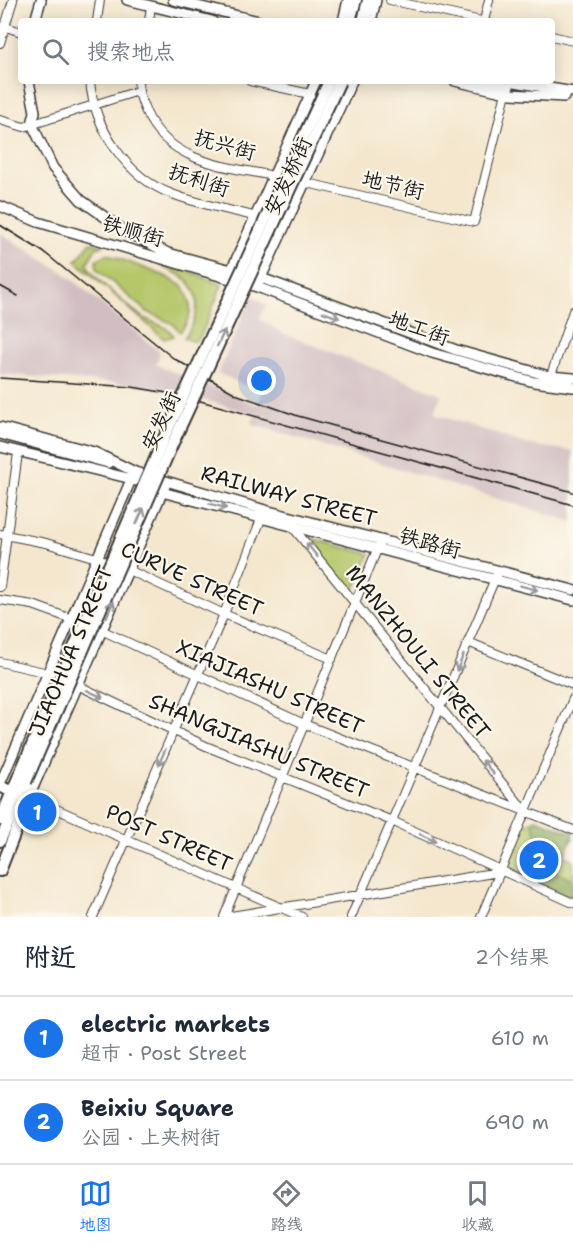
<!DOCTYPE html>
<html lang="zh">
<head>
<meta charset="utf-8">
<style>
	:root { --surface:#fff; --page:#f2f2f3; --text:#1f2937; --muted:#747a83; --line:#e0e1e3; --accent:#1a73e8 }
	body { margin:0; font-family:"Shantell Sans","LXGW WenKai TC",sans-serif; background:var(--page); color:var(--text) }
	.you { position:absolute; left:262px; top:381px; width:21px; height:21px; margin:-15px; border:4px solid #fff; border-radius:50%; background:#1a73e8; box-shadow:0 0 0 9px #1a73e833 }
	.badge { display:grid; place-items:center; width:39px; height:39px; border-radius:50%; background:var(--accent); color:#fff; font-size:20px; font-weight:700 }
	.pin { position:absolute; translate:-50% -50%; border:3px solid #fff; box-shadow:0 2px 6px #0006 }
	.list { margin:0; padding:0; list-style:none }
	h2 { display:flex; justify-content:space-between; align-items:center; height:78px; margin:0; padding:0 24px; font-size:26px }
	h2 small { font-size:20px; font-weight:400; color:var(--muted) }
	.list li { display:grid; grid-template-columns:39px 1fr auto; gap:18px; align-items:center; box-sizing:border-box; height:84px; padding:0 24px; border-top:2px solid var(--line) }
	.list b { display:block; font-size:22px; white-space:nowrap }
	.list p { margin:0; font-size:20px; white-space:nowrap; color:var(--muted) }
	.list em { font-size:20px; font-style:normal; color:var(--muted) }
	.icon { flex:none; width:33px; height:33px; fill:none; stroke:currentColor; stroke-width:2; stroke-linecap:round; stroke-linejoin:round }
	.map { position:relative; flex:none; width:573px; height:917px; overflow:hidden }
	.search { position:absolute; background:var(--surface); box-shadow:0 3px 15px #0003; left:18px; right:18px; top:18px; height:66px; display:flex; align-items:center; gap:15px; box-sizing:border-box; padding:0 21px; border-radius:6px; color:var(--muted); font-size:22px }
	.sheet { height:246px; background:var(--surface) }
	nav { display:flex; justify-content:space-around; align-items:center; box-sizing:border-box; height:84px; border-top:2px solid var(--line); background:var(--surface); font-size:16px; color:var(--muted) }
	nav a { display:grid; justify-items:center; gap:3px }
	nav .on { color:var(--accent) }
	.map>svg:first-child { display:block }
	.industrial { fill:#d2bec2 }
	.green { fill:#b6c76a; stroke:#697243; stroke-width:1.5 }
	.forest { fill:#90ac5e; stroke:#56643d; stroke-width:1.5 }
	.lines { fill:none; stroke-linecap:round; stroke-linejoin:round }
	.major-tunnel { stroke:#c9beaa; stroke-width:9; stroke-dasharray:9 4.5; stroke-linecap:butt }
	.minor-casing { stroke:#3c3a37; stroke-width:10 }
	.major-casing { stroke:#3c3a37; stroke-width:12 }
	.highway-casing { stroke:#3c3a37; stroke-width:14 }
	.minor { stroke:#fff; stroke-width:8 }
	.major { stroke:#fff; stroke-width:9 }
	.highway { stroke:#fff; stroke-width:10 }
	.rail { stroke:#1c1c1c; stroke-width:1.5 }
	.highway-bridge-casing { stroke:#3c3a37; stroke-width:14; stroke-linecap:butt }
	.highway-bridge { stroke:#fff; stroke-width:10 }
	.oneway { stroke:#999 }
	.labels { text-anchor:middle; stroke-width:4.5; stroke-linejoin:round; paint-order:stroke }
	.street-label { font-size:21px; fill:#1c1c1c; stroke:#fbf7ec }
</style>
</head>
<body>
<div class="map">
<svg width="573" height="917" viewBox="0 0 573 917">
	<rect width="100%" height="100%" fill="#fbf7ec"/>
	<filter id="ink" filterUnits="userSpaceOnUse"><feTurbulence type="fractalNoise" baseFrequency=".0167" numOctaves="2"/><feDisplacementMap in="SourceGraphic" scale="12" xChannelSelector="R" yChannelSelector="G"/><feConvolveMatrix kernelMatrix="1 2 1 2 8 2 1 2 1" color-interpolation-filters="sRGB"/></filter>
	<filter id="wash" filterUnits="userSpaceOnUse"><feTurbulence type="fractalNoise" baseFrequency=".008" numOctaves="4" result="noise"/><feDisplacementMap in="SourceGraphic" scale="24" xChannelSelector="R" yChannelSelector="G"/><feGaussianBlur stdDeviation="1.35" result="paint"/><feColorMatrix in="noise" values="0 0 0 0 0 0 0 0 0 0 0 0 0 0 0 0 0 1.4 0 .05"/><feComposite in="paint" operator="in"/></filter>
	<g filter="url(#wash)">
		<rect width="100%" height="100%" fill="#f4e7ce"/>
		<path class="industrial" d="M0,233L63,272L160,352L156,365L257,405L262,393L218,373L252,296L267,305L259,319L284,334L441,394L435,414L529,445L573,451V522L252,424L255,414L175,392L130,384L0,374Z"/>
		<path class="green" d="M91,242L103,246L96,248L87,263C88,274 134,312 146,319C157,325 167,325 174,336L164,339L76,261Z
			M107,254L165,276L184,287C193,304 193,318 180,332L173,324L146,311L97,269L96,260Z
			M160,264L194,273L222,285L201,336L194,342L184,338C199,318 205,291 180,275C173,271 164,269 160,264Z
			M305,537L370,554L356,587L346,590Z
			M536,819L573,837L564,856L573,860V901L507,872L504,866L524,825Z"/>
		<path class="forest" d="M536,819L573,833L564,857L543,853L532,821Z
			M538,864L573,880V898L515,873Z"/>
	</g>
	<g filter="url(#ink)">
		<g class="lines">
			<path class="major-tunnel" d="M204,13L236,21"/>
			<defs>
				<path id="minor" d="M390,0L481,21
					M97,21L100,0
					M149,21L151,6
					M484,21L489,0
					M3,26L21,32
					M552,36L573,41
					M0,43L13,0
					M90,81C94,128 127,178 172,194C201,205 232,210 261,218
					M138,81C138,93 142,102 146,112C170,165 229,166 278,177
					M250,81L310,94
					M0,120L24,127L138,91
					M290,179L474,222L506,93
					M549,381L573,311
					M291,525L525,811
					M0,534L46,543L113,563
					M124,568L224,614L332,659
					M0,587L18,453
					M0,600L33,605L88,625
					M99,629L304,724L573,830
					M468,642L573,685
					M0,662L48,673L64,680
					M75,684L208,747L392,821L573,903
					M29,797L302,917
					M93,917L224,614L263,514
					M224,917L379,545
					M225,917L499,872
					M351,917L497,574
					M481,917L573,699"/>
				<path id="major" d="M127,0L212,21
					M173,0L259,21
					M35,21L41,0
					M343,21L348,0
					M371,21L376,0
					M29,81L35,112L32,124L53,168L81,200L126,232L168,253L261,278L456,350L549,376L573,378
					M455,81L511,94L564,97
					M485,81L509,87
					M509,81L573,92
					M0,206L38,222L257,287L432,353L534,382L573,387
					M230,273L316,81
					M259,282L352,81
					M0,427L94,452L135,472L265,510L573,590
					M0,434L108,463
					M0,447L132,479L162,492L573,600
					M0,784L133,475
					M29,797L165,486"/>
				<path id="highway" d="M350,21L356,0
					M363,21L368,0
					M0,786L12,792
					M0,820L17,780
					M0,841L26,782
					M0,871L29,797"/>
			</defs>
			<use href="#minor" class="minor-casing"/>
			<use href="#major" class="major-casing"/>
			<use href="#highway" class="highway-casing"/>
			<use href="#minor" class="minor"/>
			<use href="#major" class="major"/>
			<use href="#highway" class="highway"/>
			<path class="rail" d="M0,225L45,253L173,358L238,395L298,416L573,492
				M0,286L18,296
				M0,378L132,387L179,395L573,505"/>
			<defs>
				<path id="highway-bridge" d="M17,780L164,438L329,81
					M26,782L172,445L340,81"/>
			</defs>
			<use href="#highway-bridge" class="highway-bridge-casing"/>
			<use href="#highway-bridge" class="highway-bridge"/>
		</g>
		<defs><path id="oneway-shaft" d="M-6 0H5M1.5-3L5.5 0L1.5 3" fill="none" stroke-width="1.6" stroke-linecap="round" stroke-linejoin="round" transform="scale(1.5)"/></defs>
		<g class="oneway">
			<use href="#oneway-shaft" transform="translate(331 315) rotate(21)"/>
			<use href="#oneway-shaft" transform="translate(221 338) rotate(-65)"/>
			<use href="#oneway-shaft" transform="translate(218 506) rotate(15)"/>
			<use href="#oneway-shaft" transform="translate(140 516) rotate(-66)"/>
			<use href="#oneway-shaft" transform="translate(312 550) rotate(-129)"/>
			<use href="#oneway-shaft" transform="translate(529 588) rotate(15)"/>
			<use href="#oneway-shaft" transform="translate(110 609) rotate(-67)"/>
			<use href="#oneway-shaft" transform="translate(460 663) rotate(113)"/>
			<use href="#oneway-shaft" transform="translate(95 694) rotate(25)"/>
			<use href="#oneway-shaft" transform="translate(162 757) rotate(114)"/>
			<use href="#oneway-shaft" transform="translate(488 767) rotate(-129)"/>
			<use href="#oneway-shaft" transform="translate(428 838) rotate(25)"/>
		</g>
	</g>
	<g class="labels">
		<g class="street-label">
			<text transform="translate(225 145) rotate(15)" y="7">抚兴街</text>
			<text transform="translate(288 176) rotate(-65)" y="7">安发桥街</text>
			<text transform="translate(199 180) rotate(18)" y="7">抚利街</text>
			<text transform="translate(393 185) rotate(13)" y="7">地节街</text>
			<text transform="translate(133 231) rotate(16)" y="7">铁顺街</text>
			<text transform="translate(419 328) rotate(20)" y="7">地工街</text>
			<text transform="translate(161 421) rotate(-65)" y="7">安发街</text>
			<text transform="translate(289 496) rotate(15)" y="7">RAILWAY STREET</text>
			<text transform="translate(430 543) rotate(15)" y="7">铁路街</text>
			<text transform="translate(192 579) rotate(24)" y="7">CURVE STREET</text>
			<text transform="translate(71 651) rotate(-67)" y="7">JIAOHUA STREET</text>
			<text transform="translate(418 652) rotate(51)" y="7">MANZHOULI STREET</text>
			<text transform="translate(270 687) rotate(24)" y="7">XIAJIASHU STREET</text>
			<text transform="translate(259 746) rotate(23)" y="7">SHANGJIASHU STREET</text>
			<text transform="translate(169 838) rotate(24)" y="7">POST STREET</text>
		</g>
	</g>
</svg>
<div class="you"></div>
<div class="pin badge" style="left:37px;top:812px">1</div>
<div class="pin badge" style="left:539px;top:860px">2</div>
<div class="search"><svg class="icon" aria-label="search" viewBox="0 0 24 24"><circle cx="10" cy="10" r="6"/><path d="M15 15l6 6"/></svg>搜索地点</div>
</div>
<section class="sheet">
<h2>附近<small>2个结果</small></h2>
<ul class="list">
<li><span class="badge">1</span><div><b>electric markets</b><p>超市 · Post Street</p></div><em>610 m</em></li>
<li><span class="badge">2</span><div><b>Beixiu Square</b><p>公园 · 上夹树街</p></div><em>690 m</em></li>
</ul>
</section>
<nav>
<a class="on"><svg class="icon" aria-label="map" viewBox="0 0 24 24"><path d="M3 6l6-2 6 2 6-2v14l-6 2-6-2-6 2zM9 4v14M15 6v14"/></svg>地图</a>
<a><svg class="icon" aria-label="directions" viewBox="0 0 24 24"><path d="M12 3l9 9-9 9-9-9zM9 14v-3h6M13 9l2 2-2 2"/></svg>路线</a>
<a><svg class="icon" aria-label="saved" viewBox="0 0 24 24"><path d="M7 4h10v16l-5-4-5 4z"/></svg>收藏</a>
</nav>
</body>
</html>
